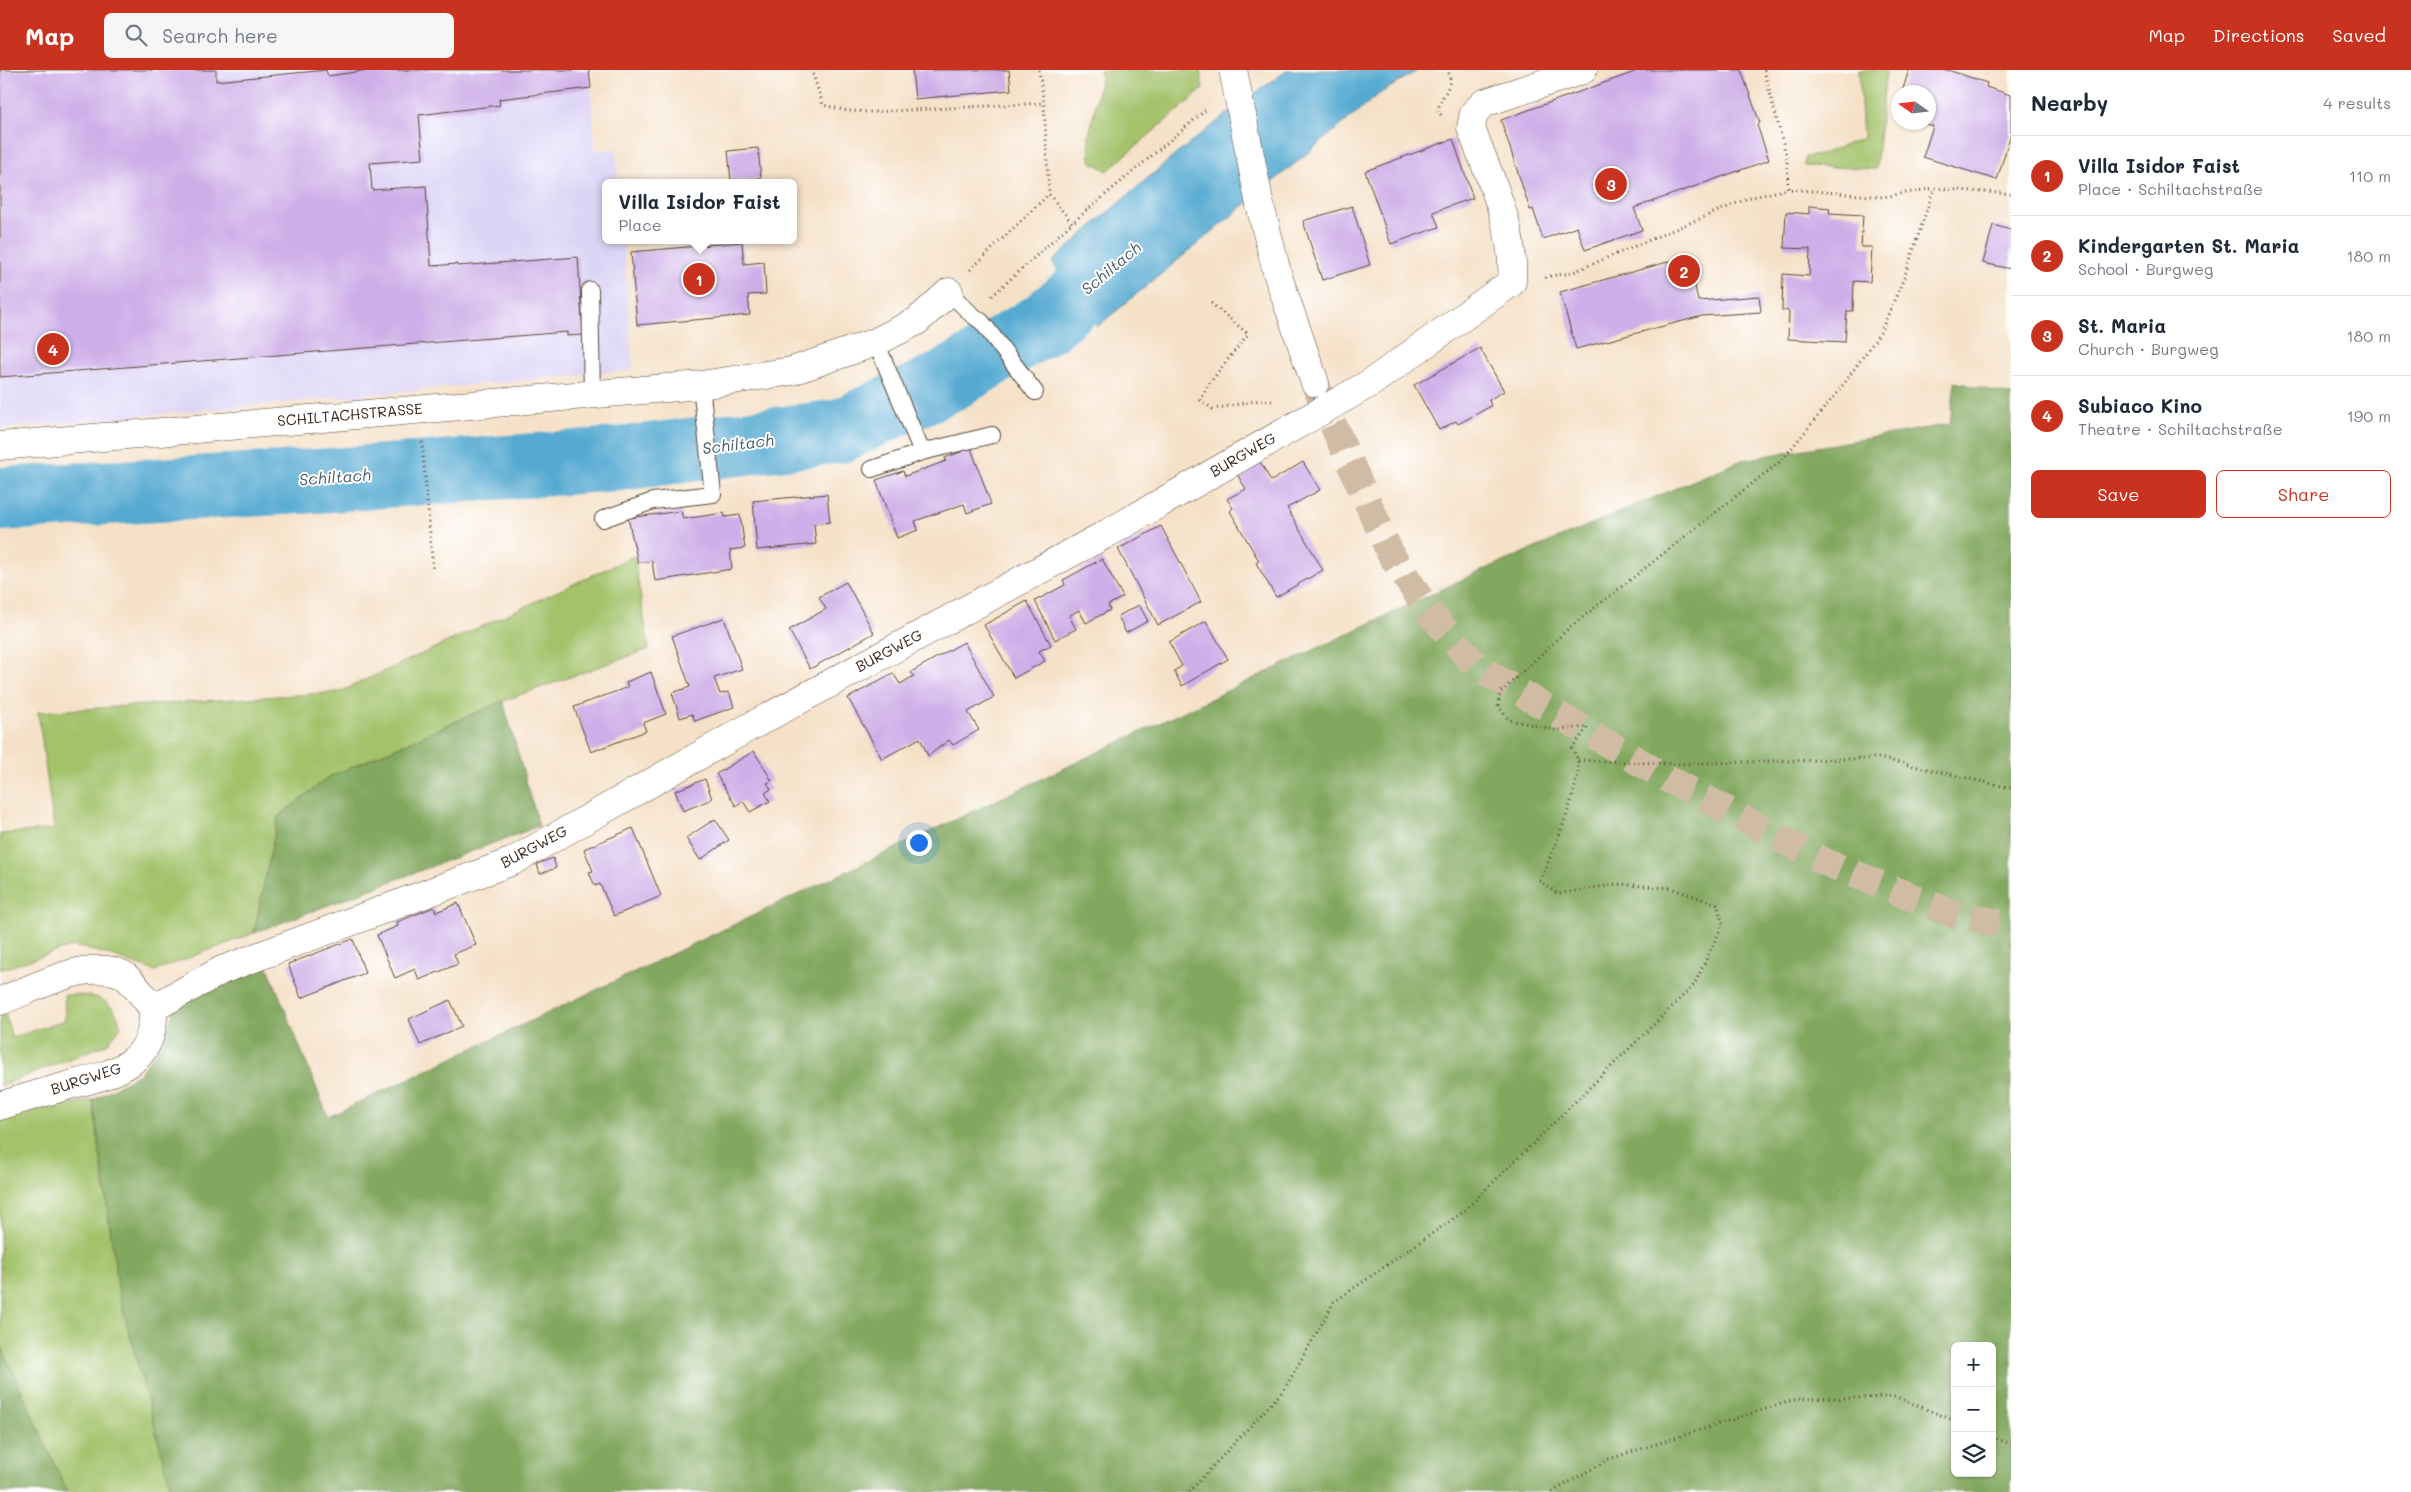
<!DOCTYPE html>
<html lang="en">
<head>
<meta charset="utf-8">
<style>
	:root { --surface:#fff; --page:#f6f6f7; --text:#1f2937; --muted:#747a83; --line:#e0e1e3; --accent:#c8321e }
	body { margin:0; font-family:Mali,sans-serif; background:var(--page); color:var(--text) }
	.controls { position:absolute; right:15px; bottom:15px; display:grid; overflow:hidden; border-radius:8px; box-shadow:0 1px 4px #0004 }
	.controls button { width:45px; height:45px; display:grid; place-items:center; padding:0; border:0; border-bottom:1px solid var(--line); background:var(--surface); color:var(--text); font:25px sans-serif }
	.compass { position:absolute; left:1891px; top:15px; width:45px; height:45px; border-radius:50%; background:var(--surface); box-shadow:0 1px 4px #0004; rotate:284deg }
	.you { position:absolute; left:918px; top:772px; width:18px; height:18px; margin:-12px; border:4px solid #fff; border-radius:50%; background:#1a73e8; box-shadow:0 0 0 8px #1a73e833 }
	.badge { display:grid; place-items:center; width:32px; height:32px; border-radius:50%; background:var(--accent); color:#fff; font-size:16px; font-weight:700 }
	.pin { position:absolute; translate:-50% -50%; border:2px solid #fff; box-shadow:0 1px 5px #0006 }
	.popup { position:absolute; left:602px; top:109px; width:195px; height:65px; box-sizing:border-box; display:grid; place-content:center; border-radius:8px; background:var(--surface); filter:drop-shadow(0 1px 4px #0005); font-size:16px; white-space:nowrap; color:var(--muted) }
	.popup b { font-size:19px; color:var(--text) }
	.popup::after { content:''; position:absolute; left:50%; top:100%; margin-left:-10px; border:10px solid transparent; border-top-color:var(--surface) }
	.list { margin:0; padding:0; list-style:none }
	h2 { display:flex; justify-content:space-between; align-items:center; height:65px; margin:0; padding:0 20px; font-size:21px }
	h2 small { font-size:16px; font-weight:400; color:var(--muted) }
	.list li { display:grid; grid-template-columns:32px 1fr auto; gap:15px; align-items:center; box-sizing:border-box; height:80px; padding:0 20px; border-top:1px solid var(--line) }
	.list b { display:block; font-size:19px; white-space:nowrap }
	.list p { margin:0; font-size:16px; white-space:nowrap; color:var(--muted) }
	.list em { font-size:16px; font-style:normal; color:var(--muted) }
	.actions { display:flex; gap:10px; padding:15px 20px }
	.actions a { flex:1; padding:11px 0; border:1px solid var(--accent); border-radius:8px; text-align:center; font-size:18px; color:var(--accent) }
	.actions .main { background:var(--accent); color:#fff }
	.icon { flex:none; width:28px; height:28px; fill:none; stroke:currentColor; stroke-width:2; stroke-linecap:round; stroke-linejoin:round }
	.map { position:relative; flex:none; width:2011px; height:1422px; overflow:hidden }
	header { display:flex; align-items:center; gap:30px; box-sizing:border-box; height:70px; padding:0 25px; background:var(--accent); color:#fff }
	header strong { font-size:24px }
	nav { display:flex; gap:28px; margin-inline-start:auto; font-size:18px }
	.search { width:350px; height:45px; background:var(--page); display:flex; align-items:center; gap:12px; box-sizing:border-box; padding:0 18px; border-radius:8px; color:var(--muted); font-size:19px }
	main { display:flex }
	aside { flex:1; background:var(--surface) }
	.map>svg:first-child { display:block }
	.built { fill:#ddd5f6 }
	.green { fill:#a3c26a; stroke:#6f7644 }
	.forest { fill:#82a85e; stroke:#5e693e; fill-rule:evenodd }
	.water { fill:#56aad2; stroke:#486a78 }
	.lines { fill:none; stroke-linecap:round; stroke-linejoin:round }
	.river { stroke:#56aad2; stroke-width:64 }
	.building { fill:#cdaee8 }
	.secondary-tunnel { stroke:#d0bca5; stroke-width:28; stroke-dasharray:28 14; stroke-linecap:butt }
	.lane-casing { stroke:#574537; stroke-width:18 }
	.street-casing { stroke:#574537; stroke-width:29 }
	.secondary-casing { stroke:#574537; stroke-width:29 }
	.path { stroke:#574537; stroke-width:3; stroke-dasharray:1 4; stroke-linecap:butt }
	.lane { stroke:#fff; stroke-width:16 }
	.street { stroke:#fff; stroke-width:28 }
	.secondary { stroke:#fff; stroke-width:28 }
	.secondary-bridge-casing { stroke:#574537; stroke-width:29; stroke-linecap:butt }
	.secondary-bridge { stroke:#fff; stroke-width:28 }
	.labels { text-anchor:middle; stroke-width:4; stroke-linejoin:round; paint-order:stroke }
	.street-label { font-size:15px; fill:#3b2a1e; stroke:#fff }
	.water-label { font-size:16px; font-style:italic; fill:#465d66; stroke:#fff }
</style>
</head>
<body>
<header>
<strong>Map</strong>
<div class="search"><svg class="icon" aria-label="search" viewBox="0 0 24 24"><circle cx="10" cy="10" r="6"/><path d="M15 15l6 6"/></svg>Search here</div>
<nav><a>Map</a><a>Directions</a><a>Saved</a></nav>
</header>
<main>
<div class="map">
<svg width="2011" height="1422" viewBox="0 0 2011 1422">
	<rect width="100%" height="100%" fill="#fff"/>
	<filter id="ink" filterUnits="userSpaceOnUse"><feTurbulence type="fractalNoise" baseFrequency=".02" numOctaves="2"/><feDisplacementMap in="SourceGraphic" scale="10" xChannelSelector="R" yChannelSelector="G"/><feConvolveMatrix kernelMatrix="1 2 1 2 8 2 1 2 1" color-interpolation-filters="sRGB"/></filter>
	<filter id="wash" filterUnits="userSpaceOnUse"><feTurbulence type="fractalNoise" baseFrequency=".0096" numOctaves="4" result="noise"/><feDisplacementMap in="SourceGraphic" scale="20" xChannelSelector="R" yChannelSelector="G"/><feGaussianBlur stdDeviation="1.12" result="paint"/><feColorMatrix in="noise" values="0 0 0 0 0 0 0 0 0 0 0 0 0 0 0 0 0 1.4 0 .05"/><feComposite in="paint" operator="in"/></filter>
	<g filter="url(#wash)">
		<rect width="100%" height="100%" fill="#f5e1c7"/>
		<path class="built" d="M0,0H495L499,29L591,18L595,80L616,79L618,113H605V170H623L633,300L0,359Z"/>
		<path class="green" d="M1100,0H1200L1203,19L1107,101L1090,91L1089,66L1101,7Z
			M1859,0H1886L1876,99L1804,96L1805,87L1820,85L1863,68Z
			M634,486L649,579L503,631L329,707L278,747L254,863L155,901L103,883L73,876L0,900V764L54,759L38,642L339,622Z
			M64,925C92,924 114,926 121,957L107,974L0,1016V942L4,940L12,968L65,950Z
			M93,1030L119,1224L172,1422H67L0,1273V1048L22,1040Z"/>
		<path class="forest" d="M1955,312L2011,325V1422H172L119,1224L93,1030L139,1004L163,972L175,937L267,895L328,1047L1474,504L1742,390L1950,354ZM1955,1276H1992V1403H1955Z
			M503,631L539,756L254,863L278,747L329,707Z
			M0,1273L67,1422H0Z"/>
		<path class="water" d="M1288,0H1419L1379,24L1097,257L1052,192C1128,124 1204,57 1288,0Z"/>
		<g class="lines">
			<path class="river" d="M0,429L317,411L618,389L840,361L949,310L1045,253L1144,170"/>
		</g>
		<g id="blocks">
			<path class="building" d="M0,0H216V11L326,0L328,6L369,0H589L591,18L499,29L500,35L419,45L423,89L370,93L372,120L426,116L431,196L457,194V196L578,187L583,265L567,266V262L0,307Z
				M912,0H1009L1011,20L915,29Z
				M1640,0H1741L1760,53L1757,55L1769,90L1634,138L1642,160L1585,180L1577,157L1543,169L1533,139L1530,140L1501,50Z
				M1909,0H1948L1987,13L1986,17L2011,25V63L1997,110L1923,87L1933,56L1922,53L1928,52V22H1902Z
				M1453,69L1473,128L1433,142L1439,157L1391,174L1365,101Z
				M758,78L761,108L731,111L728,81Z
				M1352,136L1370,195L1322,210L1303,151Z
				M1809,136L1830,138L1829,143L1863,145L1861,177H1872L1870,212L1854,211L1853,241H1847L1845,272L1788,269L1789,241L1782,240L1783,204L1809,206L1810,179L1784,178L1786,142L1809,144Z
				M1993,155L2011,160V199L1983,193Z
				M742,172L744,194L764,192L766,224L748,225L750,245L637,255L631,182Z
				M1689,186L1698,231L1759,226L1761,242L1702,246L1576,279L1560,222Z
				M1480,278L1504,321L1489,330L1491,336L1458,354L1456,351L1439,360L1414,315Z
				M971,378L991,434L967,443L964,434L915,451L918,460L897,468L876,410L903,401L905,406L946,391L945,388Z
				M1257,386L1271,411L1303,392L1320,420L1287,438L1323,500L1276,527L1256,493L1259,491L1230,441L1233,438L1227,429L1246,419L1234,399Z
				M827,424L830,452L814,454L816,474L757,480L753,431Z
				M681,441L683,449L724,443L725,447L740,445L745,478L730,480L732,499L655,511L652,491L638,493L628,448Z
				M1161,456L1201,532L1158,555L1118,479Z
				M1102,489L1123,527L1108,535L1110,540L1086,553L1079,540L1069,546L1076,559L1055,570L1035,531L1065,515L1063,510Z
				M846,512L874,563L810,599L789,560L826,539L819,527Z
				M1027,531L1051,575L1039,581L1045,591L1014,608L984,555Z
				M1139,535L1148,551L1126,563L1118,546Z
				M724,548L742,599L714,608L720,624L729,622L734,637L695,651L692,644L680,648L672,623L690,617L672,566Z
				M1206,551L1228,589L1182,616L1174,601L1182,596L1169,572Z
				M964,572L994,627L968,642L979,660L953,675L949,670L928,686L920,668L882,689L848,628L893,603L900,614L914,606L911,602Z
				M651,602L666,644L643,653L646,661L591,682L574,637L628,617L626,612Z
				M754,681L772,711L767,713L771,719L765,723L770,731L750,742L743,731L736,736L716,704Z
				M705,709L712,729L683,741L675,721Z
				M715,749L729,770L700,790L686,768Z
				M633,758L661,826L614,846L600,814L595,816L589,802L593,801L584,779Z
				M553,788L556,798L540,804L537,794Z
				M458,833L476,875L454,884L458,894L419,910L415,899L395,908L377,865L398,856L397,852L434,837L436,842Z
				M353,869L365,903L301,928L288,894Z
				M450,930L462,956L420,975L409,949Z"/>
		</g>
	</g>
	<g filter="url(#ink)">
		<use href="#blocks" fill-opacity="0" stroke="#574537" stroke-width="1"/>
		<g class="lines">
			<path class="secondary-tunnel" d="M1316,316L1391,485L1430,543L1477,597L1670,710L1825,792L1956,845L2011,855"/>
			<defs>
				<path id="lane" d="M590,220L592,324
					M949,222L971,244L982,252L1035,322
					M876,272L922,382
					M872,399L922,382L992,365
					M603,449L653,431L713,424L701,315"/>
				<path id="street" d="M0,376L701,315L792,301L876,272L917,251L949,222
					M0,931C34,919 86,888 122,904C130,908 146,930 153,938
					M153,938L222,900L513,791L746,659L1108,463L1372,312L1512,212C1516,159 1489,107 1471,58L1474,43L1484,33L1583,0
					M0,1036C21,1029 42,1023 63,1017C109,1004 156,998 153,938"/>
				<path id="secondary" d="M1260,135L1278,206L1315,313"/>
			</defs>
			<use href="#lane" class="lane-casing"/>
			<use href="#street" class="street-casing"/>
			<use href="#secondary" class="secondary-casing"/>
			<path class="path" d="M1039,0L1044,33L1049,124
				M1764,0L1787,88L1788,119L1883,127L1934,118L2011,124
				M813,4L823,35L848,41L873,42L1044,33
				M1441,45L1438,42C1438,27 1457,15 1447,0
				M970,200L1049,124L1072,153L1207,39
				M1545,207L1571,203L1749,128L1788,119
				M992,226L1072,153
				M1211,233L1248,264L1208,315L1200,330L1213,339L1260,330L1272,331
				M422,372L433,499
				M1578,690L1676,694L1878,688L2011,718
				M1992,1367L2011,1374
				M1189,1422L1284,1320L1334,1232L1463,1142L1694,915L1723,854L1717,834L1670,818L1617,814L1558,824L1540,811C1550,787 1584,712 1577,689C1576,685 1574,682 1572,678L1588,657L1556,660L1509,650L1498,636L1500,623L1568,559L1782,390L1840,319L1880,263L1904,208L1934,118
				M1552,1422L1609,1389L1797,1329L1897,1327L1955,1351"/>
			<use href="#lane" class="lane"/>
			<use href="#street" class="street"/>
			<use href="#secondary" class="secondary"/>
			<defs>
				<path id="secondary-bridge" d="M1233,0L1260,135"/>
			</defs>
			<use href="#secondary-bridge" class="secondary-bridge-casing"/>
			<use href="#secondary-bridge" class="secondary-bridge"/>
		</g>
	</g>
	<g class="labels">
		<g class="street-label">
			<text transform="translate(350 345) rotate(-5)" y="5">SCHILTACHSTRASSE</text>
			<text transform="translate(1243 385) rotate(-30)" y="5">BURGWEG</text>
			<text transform="translate(889 581) rotate(-28)" y="5">BURGWEG</text>
			<text transform="translate(534 777) rotate(-28)" y="5">BURGWEG</text>
			<text transform="translate(86 1009) rotate(-18)" y="5">BURGWEG</text>
		</g>
		<g class="water-label">
			<text transform="translate(1111 198) rotate(-40)" y="6">Schiltach</text>
			<text transform="translate(738 374) rotate(-7)" y="6">Schiltach</text>
			<text transform="translate(335 407) rotate(-4)" y="6">Schiltach</text>
		</g>
	</g>
</svg>
<div class="controls">
<button>+</button>
<button>−</button>
<button><svg class="icon" aria-label="layers" viewBox="0 0 24 24"><path d="M12 4l9 5-9 5-9-5zM3 14l9 5 9-5"/></svg></button>
</div>
<svg class="compass" viewBox="-18 -18 36 36"><path d="M0-13l5 13h-10z" fill="#e53935"/><path d="M0 13l5-13h-10z" fill="#747a83"/></svg>
<div class="you"></div>
<div class="pin badge" style="left:699px;top:209px">1</div>
<div class="popup"><b>Villa Isidor Faist</b>Place</div>
<div class="pin badge" style="left:1684px;top:201px">2</div>
<div class="pin badge" style="left:1611px;top:114px">3</div>
<div class="pin badge" style="left:53px;top:279px">4</div>
</div>
<aside>
<h2>Nearby<small>4 results</small></h2>
<ul class="list">
<li><span class="badge">1</span><div><b>Villa Isidor Faist</b><p>Place · Schiltachstraße</p></div><em>110 m</em></li>
<li><span class="badge">2</span><div><b>Kindergarten St. Maria</b><p>School · Burgweg</p></div><em>180 m</em></li>
<li><span class="badge">3</span><div><b>St. Maria</b><p>Church · Burgweg</p></div><em>180 m</em></li>
<li><span class="badge">4</span><div><b>Subiaco Kino</b><p>Theatre · Schiltachstraße</p></div><em>190 m</em></li>
</ul>
<div class="actions"><a class="main">Save</a><a>Share</a></div>
</aside>
</main>
</body>
</html>
